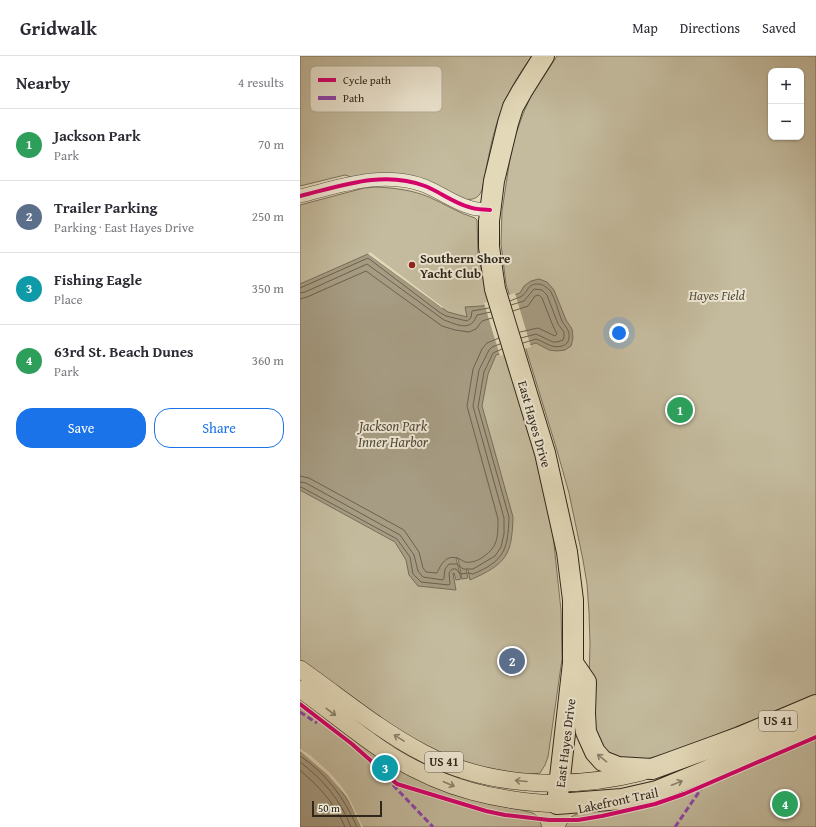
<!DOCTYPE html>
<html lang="en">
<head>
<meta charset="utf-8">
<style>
	:root { --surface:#fff; --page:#f7f7f7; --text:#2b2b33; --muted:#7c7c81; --line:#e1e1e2; --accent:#1a73e8 }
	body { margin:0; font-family:"Gentium Book Plus",serif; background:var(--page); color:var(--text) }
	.controls { position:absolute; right:12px; top:12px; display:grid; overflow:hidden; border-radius:8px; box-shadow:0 1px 3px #0004 }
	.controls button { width:36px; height:36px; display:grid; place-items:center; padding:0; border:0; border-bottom:1px solid var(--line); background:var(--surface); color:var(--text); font:20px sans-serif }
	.scale { position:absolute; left:12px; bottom:10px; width:70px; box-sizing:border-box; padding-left:4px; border:2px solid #2f271b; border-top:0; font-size:11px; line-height:14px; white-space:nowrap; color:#2f271b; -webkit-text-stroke:3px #ede6d2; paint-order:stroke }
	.you { position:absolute; left:319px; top:277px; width:14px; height:14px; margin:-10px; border:3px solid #fff; border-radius:50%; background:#1a73e8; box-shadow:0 0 0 6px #1a73e833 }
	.badge { display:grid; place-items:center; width:26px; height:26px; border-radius:50%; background:var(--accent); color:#fff; font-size:13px; font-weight:700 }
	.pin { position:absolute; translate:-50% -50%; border:2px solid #fff; box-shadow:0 1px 4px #0006 }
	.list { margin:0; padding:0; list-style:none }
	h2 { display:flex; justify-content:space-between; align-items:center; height:52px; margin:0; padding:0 16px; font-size:17px }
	h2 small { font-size:13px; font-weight:400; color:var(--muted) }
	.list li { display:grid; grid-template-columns:26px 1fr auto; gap:12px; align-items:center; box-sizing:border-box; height:72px; padding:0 16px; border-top:1px solid var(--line) }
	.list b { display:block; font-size:15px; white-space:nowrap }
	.list p { margin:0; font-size:13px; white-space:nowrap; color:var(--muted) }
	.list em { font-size:13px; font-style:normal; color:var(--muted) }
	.actions { display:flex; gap:8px; padding:12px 16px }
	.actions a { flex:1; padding:9px 0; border:1px solid var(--accent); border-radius:16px; text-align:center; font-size:14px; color:var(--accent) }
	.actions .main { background:var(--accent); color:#fff }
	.map { position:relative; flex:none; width:516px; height:771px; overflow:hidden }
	header { display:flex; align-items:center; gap:24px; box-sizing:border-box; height:56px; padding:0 20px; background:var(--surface); border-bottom:1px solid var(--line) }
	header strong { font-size:19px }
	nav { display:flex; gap:22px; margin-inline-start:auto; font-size:14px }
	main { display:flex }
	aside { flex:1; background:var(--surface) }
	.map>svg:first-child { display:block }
	.green { fill:#c4bb9e; stroke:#7a715c; fill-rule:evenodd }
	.water { fill:#a69c83; stroke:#766d59 }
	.pier { fill:#e3d9b9 }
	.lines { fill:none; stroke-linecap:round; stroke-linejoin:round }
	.shore { stroke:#6a624f; stroke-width:1 }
	.minor-casing { stroke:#5c5442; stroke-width:14 }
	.major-casing { stroke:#2f271b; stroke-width:18 }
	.highway-casing { stroke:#2f271b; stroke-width:22 }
	.minor { stroke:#ede6d2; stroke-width:13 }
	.major { stroke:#e3d9b9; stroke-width:17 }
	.highway { stroke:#e3d9b9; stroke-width:20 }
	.quiet { stroke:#8e44ad; stroke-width:3; stroke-dasharray:6 3; stroke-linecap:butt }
	.cycleway-casing { stroke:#ede6d2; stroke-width:6 }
	.cycleway { stroke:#d6006c; stroke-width:4 }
	.oneway { stroke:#89806a }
	.poi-dot { fill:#8f2418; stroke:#ede6d2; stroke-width:1.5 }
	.labels { text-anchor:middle; stroke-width:4; stroke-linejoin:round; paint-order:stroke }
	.shield { fill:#ede6d2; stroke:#686052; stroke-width:1 }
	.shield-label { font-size:12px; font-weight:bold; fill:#2f271b }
	.poi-label { font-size:13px; font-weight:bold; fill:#2f271b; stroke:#ede6d2; text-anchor:start }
	.park-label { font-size:13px; font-style:italic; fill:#544c3c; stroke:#ede6d2 }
	.street-label { font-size:13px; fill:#2f271b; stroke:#ede6d2 }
	.water-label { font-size:14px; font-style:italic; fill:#534a3a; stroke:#ede6d2 }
	.key { fill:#ede6d2; stroke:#b4ad9b; stroke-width:1 }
	.key-label { font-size:11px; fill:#2f271b }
</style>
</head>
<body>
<header>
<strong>Gridwalk</strong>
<nav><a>Map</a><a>Directions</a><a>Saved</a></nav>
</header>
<main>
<aside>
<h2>Nearby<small>4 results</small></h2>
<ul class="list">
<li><span class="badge" style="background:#2e9e5b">1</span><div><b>Jackson Park</b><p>Park</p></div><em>70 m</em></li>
<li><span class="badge" style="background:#5c6f8a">2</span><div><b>Trailer Parking</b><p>Parking · East Hayes Drive</p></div><em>250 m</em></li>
<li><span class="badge" style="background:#0f9aa8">3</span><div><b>Fishing Eagle</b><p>Place</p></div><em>350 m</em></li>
<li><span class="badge" style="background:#2e9e5b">4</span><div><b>63rd St. Beach Dunes</b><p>Park</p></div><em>360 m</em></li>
</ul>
<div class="actions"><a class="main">Save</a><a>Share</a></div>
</aside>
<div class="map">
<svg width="516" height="771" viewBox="0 0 516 771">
	<rect width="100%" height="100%" fill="#e3d9b9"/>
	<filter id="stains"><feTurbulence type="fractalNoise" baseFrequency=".005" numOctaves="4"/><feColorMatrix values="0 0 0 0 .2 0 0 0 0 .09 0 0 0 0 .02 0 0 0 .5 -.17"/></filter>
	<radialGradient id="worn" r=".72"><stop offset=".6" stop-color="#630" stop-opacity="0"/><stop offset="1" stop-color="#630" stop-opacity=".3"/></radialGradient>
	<path class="green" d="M0,0H232C221,15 211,31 204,48C192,75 188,105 182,134C178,144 171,144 161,143L106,119L86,117L51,121L45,119L0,130Z
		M257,0H516V639L380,693L333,707L298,695L289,624L290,588L289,556L287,528L283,504L269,437L256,391L206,228L201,188L202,155L212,89L223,58L230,42ZM471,15H501V81H471Z
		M76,131C95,132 112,134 129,141C145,148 158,157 175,162L177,164L178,198L185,231L236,401L253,479L261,554L262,603L248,701L245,709L240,717L225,719L176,710L135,695L93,672L0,605V149L64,132Z
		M0,639L178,745L221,754L233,757L238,761L242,771H0Z
		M516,679V771H265L271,761L277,758L315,752Z"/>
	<path class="water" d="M68,198L142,252L148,256L167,261L165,251L182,250L220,237L224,230L231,225L239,223L247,226L254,234L266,264L272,273L273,282L271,290L265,294L257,295L249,294L236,287L196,299L188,318L182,350L213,461C212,500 206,508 170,524L168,514H166L168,522L162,523L158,502H156L161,523L156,524L154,517H153L156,534L118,530L109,519L106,504L95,486L0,434V228Z
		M0,695C28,713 49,740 61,771H0Z"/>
	<path class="pier" d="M70,196L143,251L142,252L68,198Z
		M215,237L231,291L200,300L184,247Z
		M0,693L10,699L30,717L42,731L48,740L63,771H61L47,741L40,733L28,719L0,695Z"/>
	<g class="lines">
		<path class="shore" d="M0,232L68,202L139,256L146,260L167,265L171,262L172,255L189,252
			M0,237L5,236L67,208L144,264C158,269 171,276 177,259L191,256
			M0,243L7,241L66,215L142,270L155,274L169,276L176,273L182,265L192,262
			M210,245C214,243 219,242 222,240C228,236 228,227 238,228C243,228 248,232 251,236C256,244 258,256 262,265C265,271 270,274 269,281C269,286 266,289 262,290C252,293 245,286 236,283L223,287
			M211,249L224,245L234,233L242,234L247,239L258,268L264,276V281L263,284L257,286H253L236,278L221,282
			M213,255L228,250L235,240L239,239L242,242L253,270L257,278L255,280L238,272L220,276
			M0,420L9,422L104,474L119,496L123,512L126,516L137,517C141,508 146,499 157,502C160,503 163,505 165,506C171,507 176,505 180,503C198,492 198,482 198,463L167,350L173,313L182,293L187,287L199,282
			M0,426L6,427L100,479L114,499L118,515L123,521L143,524L144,522L145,513L149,508H157L163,513H173L195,500L201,491L204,478V462L173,350L179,314L189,294L192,291L200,288
			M0,431L3,432L97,483L110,501L113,518L121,526L149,529L150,528L149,517L152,513H156L160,518L169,517L173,518C204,505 208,494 209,461L178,351L184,316L193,297L202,293
			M0,700C26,717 45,743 57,771
			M0,706C23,723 41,745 51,771
			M0,714C19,731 35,747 45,771"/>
		<defs>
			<path id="minor" d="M0,140C41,130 83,114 125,130C140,136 154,147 169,151C176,154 183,153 190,154"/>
			<path id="major" d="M0,613C40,641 79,674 123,697C189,732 271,734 342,716
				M0,633C31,655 61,681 93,701C146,733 196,745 257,748"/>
			<path id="highway" d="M244,0L222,35L213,51L208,67L194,125L189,165V191L195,233L245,397L267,496L273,544V607L257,748L322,743L357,735L516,670
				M273,607L286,626L285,657L286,676L295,696L303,705L318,711L352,713L440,681L516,649"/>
		</defs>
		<use href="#minor" class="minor-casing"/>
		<use href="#major" class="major-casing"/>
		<use href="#highway" class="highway-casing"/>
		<use href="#minor" class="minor"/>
		<use href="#major" class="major"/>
		<use href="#highway" class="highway"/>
		<path class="quiet" d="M0,656L17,667
			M93,729L133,771
			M375,771L401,733"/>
		<defs>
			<path id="cycleway" d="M0,140C41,130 83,114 125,130C140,136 154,147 169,151C176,154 183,153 190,154
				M0,648L52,688L97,728L186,755L205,759L249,764H278L302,760L355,748L384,738L516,681"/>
		</defs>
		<use href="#cycleway" class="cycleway-casing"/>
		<use href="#cycleway" class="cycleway"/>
	</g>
	<defs><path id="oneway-shaft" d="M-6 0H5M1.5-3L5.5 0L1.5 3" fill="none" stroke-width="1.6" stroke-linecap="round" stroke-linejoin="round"/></defs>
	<g class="oneway">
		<use href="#oneway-shaft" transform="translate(31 656) rotate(37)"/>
		<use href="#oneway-shaft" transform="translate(99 682) rotate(-148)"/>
		<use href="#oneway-shaft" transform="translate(302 702) rotate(-141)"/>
		<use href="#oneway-shaft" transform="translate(221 725) rotate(-175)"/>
		<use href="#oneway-shaft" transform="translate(377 727) rotate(-22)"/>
		<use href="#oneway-shaft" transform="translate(149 728) rotate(23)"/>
	</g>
	<circle class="poi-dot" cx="112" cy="209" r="4"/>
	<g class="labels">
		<g class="shield">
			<rect x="459" y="655" width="38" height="20" rx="3"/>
			<rect x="125" y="696" width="38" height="20" rx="3"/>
		</g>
		<g class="shield-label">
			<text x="478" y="669">US 41</text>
			<text x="144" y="710">US 41</text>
		</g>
		<g class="poi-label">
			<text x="120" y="207">Southern Shore<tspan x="120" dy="15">Yacht Club</tspan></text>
		</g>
		<g class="park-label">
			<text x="417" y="244">Hayes Field</text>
		</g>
		<g class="street-label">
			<text transform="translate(235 368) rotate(74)" y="5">East Hayes Drive</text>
			<text transform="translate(265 687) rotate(-83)" y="5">East Hayes Drive</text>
			<text transform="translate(318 744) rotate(-12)" y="5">Lakefront Trail</text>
		</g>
		<g class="water-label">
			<text x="93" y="375">Jackson Park<tspan x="93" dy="16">Inner Harbor</tspan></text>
		</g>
	</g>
	<rect x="10" y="10" width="132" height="46" rx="6" class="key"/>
	<rect x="18" y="22" width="18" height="4" fill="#d6006c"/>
	<rect x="18" y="40" width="18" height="4" fill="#8e44ad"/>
	<g class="key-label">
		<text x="43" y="28">Cycle path</text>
		<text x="43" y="46">Path</text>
	</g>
	<rect width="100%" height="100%" filter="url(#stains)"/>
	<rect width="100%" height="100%" fill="url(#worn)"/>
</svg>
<div class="controls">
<button>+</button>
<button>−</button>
</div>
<div class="scale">50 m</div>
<div class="you"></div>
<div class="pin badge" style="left:380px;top:354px;background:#2e9e5b">1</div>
<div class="pin badge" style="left:212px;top:605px;background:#5c6f8a">2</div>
<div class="pin badge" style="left:85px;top:712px;background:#0f9aa8">3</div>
<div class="pin badge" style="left:485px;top:748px;background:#2e9e5b">4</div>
</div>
</main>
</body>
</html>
